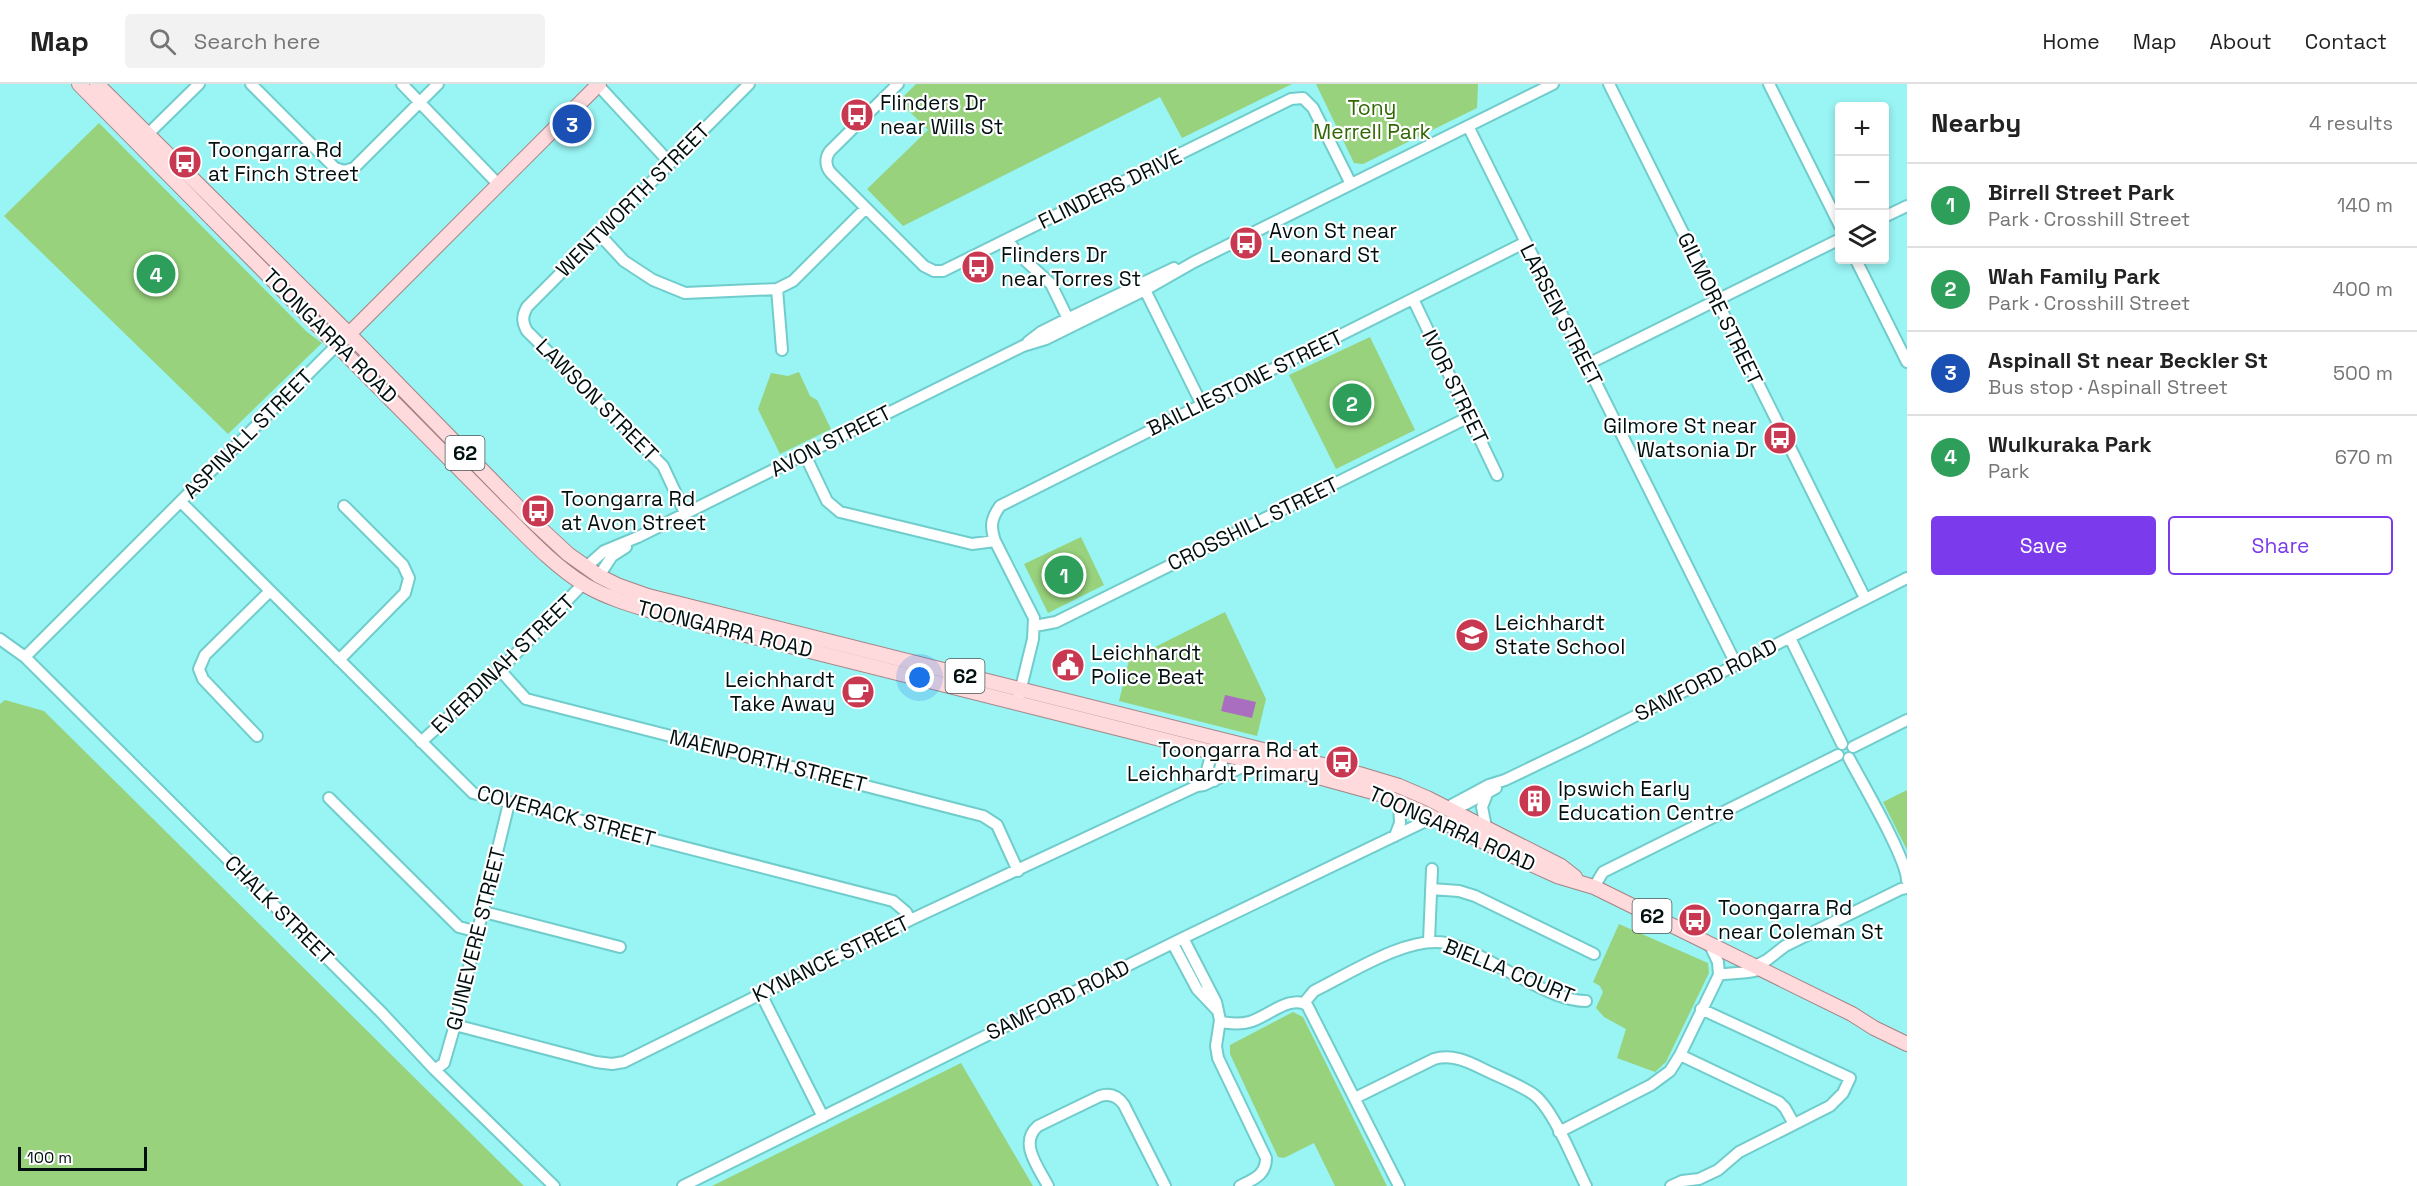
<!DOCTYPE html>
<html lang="en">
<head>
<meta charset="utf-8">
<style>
	:root { --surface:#fff; --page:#f2f2f2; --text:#222; --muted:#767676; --line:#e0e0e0; --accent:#7c3aed }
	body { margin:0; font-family:"Space Grotesk",sans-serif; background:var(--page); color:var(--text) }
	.controls { position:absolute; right:18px; top:18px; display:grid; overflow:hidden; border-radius:6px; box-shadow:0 3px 9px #0003 }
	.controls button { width:54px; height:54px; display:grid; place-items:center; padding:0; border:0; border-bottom:2px solid var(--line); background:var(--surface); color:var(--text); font:30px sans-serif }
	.scale { position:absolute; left:18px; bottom:15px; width:129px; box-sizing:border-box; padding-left:6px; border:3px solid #000f0f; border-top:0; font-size:16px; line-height:21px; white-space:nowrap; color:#000f0f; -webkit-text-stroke:4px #fff; paint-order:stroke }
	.you { position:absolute; left:920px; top:594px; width:21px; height:21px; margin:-15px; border:4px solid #fff; border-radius:50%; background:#1a73e8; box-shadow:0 0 0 9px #1a73e833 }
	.badge { display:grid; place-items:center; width:39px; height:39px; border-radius:50%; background:var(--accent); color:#fff; font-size:20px; font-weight:700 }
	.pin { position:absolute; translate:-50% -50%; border:3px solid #fff; box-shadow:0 2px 6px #0006 }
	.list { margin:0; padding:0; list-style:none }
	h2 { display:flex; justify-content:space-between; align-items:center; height:78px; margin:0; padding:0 24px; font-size:26px }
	h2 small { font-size:20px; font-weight:400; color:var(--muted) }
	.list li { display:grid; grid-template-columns:39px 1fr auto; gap:18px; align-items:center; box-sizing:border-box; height:84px; padding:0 24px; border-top:2px solid var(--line) }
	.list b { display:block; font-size:22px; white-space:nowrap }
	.list p { margin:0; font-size:20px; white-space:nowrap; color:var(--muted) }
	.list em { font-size:20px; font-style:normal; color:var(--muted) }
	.actions { display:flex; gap:12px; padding:18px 24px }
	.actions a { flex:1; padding:14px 0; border:2px solid var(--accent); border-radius:6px; text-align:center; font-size:21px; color:var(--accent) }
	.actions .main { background:var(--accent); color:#fff }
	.icon { flex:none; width:33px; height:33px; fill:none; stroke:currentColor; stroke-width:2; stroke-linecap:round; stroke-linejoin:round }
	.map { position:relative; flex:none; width:1907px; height:1102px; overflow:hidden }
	header { display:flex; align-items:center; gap:36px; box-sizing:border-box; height:84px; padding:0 30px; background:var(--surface); border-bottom:2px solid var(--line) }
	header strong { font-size:28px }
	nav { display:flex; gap:33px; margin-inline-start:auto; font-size:21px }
	.search { width:420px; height:54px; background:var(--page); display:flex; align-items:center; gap:15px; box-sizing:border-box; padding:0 21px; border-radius:6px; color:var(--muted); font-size:22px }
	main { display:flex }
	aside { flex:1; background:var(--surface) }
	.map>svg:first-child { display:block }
	.green { fill:#98d27c }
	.water { fill:#aa6ec1 }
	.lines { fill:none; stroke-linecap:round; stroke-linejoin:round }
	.minor-casing { stroke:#71cccc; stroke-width:14 }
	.major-casing { stroke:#a58385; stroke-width:16 }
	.minor { stroke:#fff; stroke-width:10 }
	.major { stroke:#fedadc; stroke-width:14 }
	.labels { text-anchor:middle; stroke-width:4.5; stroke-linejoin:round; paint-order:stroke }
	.shield { fill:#fff; stroke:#4c5757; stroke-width:1.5 }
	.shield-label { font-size:20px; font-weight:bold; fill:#000f0f }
	.poi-label { font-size:21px; fill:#000f0f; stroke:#fff; text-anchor:start }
	.park-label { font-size:21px; fill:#316705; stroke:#fff }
	.street-label { font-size:21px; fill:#000f0f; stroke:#fff }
</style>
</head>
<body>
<header>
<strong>Map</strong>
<div class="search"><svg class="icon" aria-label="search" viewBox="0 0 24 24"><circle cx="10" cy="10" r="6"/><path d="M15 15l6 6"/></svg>Search here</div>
<nav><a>Home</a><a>Map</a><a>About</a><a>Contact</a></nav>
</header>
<main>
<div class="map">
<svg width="1907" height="1102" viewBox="0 0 1907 1102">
	<rect width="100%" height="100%" fill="#99f4f4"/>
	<path class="green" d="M916,0H1292L1182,54L1160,13L903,142L867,105L928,46L899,17Z
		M1316,0H1478L1477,24L1363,80L1354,79Z
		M99,39L307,248L322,259L228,350L4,132Z
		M1370,253L1415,346L1336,385L1289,291Z
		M799,288L810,312L817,316L831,345L780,370L758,325L771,289L788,292Z
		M1081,453L1104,501L1048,529L1024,480Z
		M1225,528L1266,615L1257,652L1119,617L1129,576Z
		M5,616L44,627L524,1102H0V620Z
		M1907,706V766L1883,718Z
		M1619,840L1708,879L1709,889L1666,978L1655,988L1617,974L1626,945L1604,933L1596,924L1603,908L1600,902L1593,898Z
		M1293,928L1303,933L1387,1102H1335L1314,1059L1284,1074L1278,1073L1230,970V961Z
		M961,979L1033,1102H712Z"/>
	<path class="water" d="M1225,611L1256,618L1252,634L1221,627Z"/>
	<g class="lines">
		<defs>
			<path id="minor" d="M251,0L335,84L344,87L354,84L438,0
				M402,0L498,100
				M898,0L830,67C825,74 825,82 831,89L924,182L934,187H943L1291,15L1303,14L1313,24L1351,100
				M1609,0L1865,514
				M1769,0L1840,142
				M598,1L670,79
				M1468,42L1736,580
				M148,50L199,0
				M1884,133L1907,122
				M599,150L624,177L653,196L685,209L777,205L793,197L866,124
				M1008,156L1017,169L1051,200L1070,239
				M1856,176L1907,278
				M1143,202L1201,319
				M777,205L782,266
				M1413,215L1497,391
				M1028,258L1041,248L1067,235L1174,184
				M1586,281L1840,155
				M805,371L827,417L840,428L972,460L995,457L1034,534L1033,555L1019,612
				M181,418L473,709L893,817L906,828L910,836
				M685,429L663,382L527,247C522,238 522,232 527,223L749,0
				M995,457C990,442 991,435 1000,422L1524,159
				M586,483L604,467L638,453L1023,262L1046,255L1145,206L1194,178L1553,0
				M599,492L612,472L626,463
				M1035,542L1056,538L1469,333
				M1790,554L1842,660
				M0,555L25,573L381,928L435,986L554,1102
				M25,573L338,260
				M339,576L405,509L409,494L403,481L344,422
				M500,586L526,615L983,732L997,741L1018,787
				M257,652L203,595L199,585L205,571L270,507
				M421,658L500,586L583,500
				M1853,663L1907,636
				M1849,674C1862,699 1906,773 1907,796
				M1214,697L1219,689L1224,670
				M1197,702L1206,690L1212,668
				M329,714L459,843L478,848
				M1448,723L1489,701L1505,696L1584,658L1907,494
				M1454,726L1496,704
				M1486,743L1482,723L1487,710
				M1395,752L1400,739L1399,717
				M1594,803L1603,788L1838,671
				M1431,805L1459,807L1475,812L1594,870
				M484,828L620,863
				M1183,854L1216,918L1220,936L1216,962L1218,974L1266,1074C1266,1091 1254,1095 1240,1102
				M1429,857L1432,785
				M1173,860L1197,905L1216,925
				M1755,882L1767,876L1785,862L1901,805L1907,804
				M1719,891C1731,888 1752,890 1760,885
				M761,910L823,1033
				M1304,919L1314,907C1349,890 1408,851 1446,859C1472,865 1498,883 1521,894C1541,904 1564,917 1586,917
				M1220,938C1229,939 1239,941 1249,938C1266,934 1290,910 1307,921L1399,1102
				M455,941L596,978L612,980L624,978L910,836L1197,702L1204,701L1255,677
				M1680,971L1779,1018L1785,1024L1794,1040
				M435,986L444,979L455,941L509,719
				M1355,1014L1434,975C1452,970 1467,977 1483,985C1499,993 1518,1000 1533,1010C1553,1024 1574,1078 1586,1102
				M1559,1048L1651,1001L1670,987L1680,971L1719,891L1718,878L1710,861
				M683,1102L1183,854L1434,733
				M1048,1102C1039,1084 1018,1059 1038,1042L1100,1012C1110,1009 1118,1012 1124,1021L1165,1102
				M1671,1102L1682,1097L1699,1095L1718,1086L1739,1068L1830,1022L1843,1009L1850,994L1701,925"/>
			<path id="major" d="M79,0L495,421C523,448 551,480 585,501C609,515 635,522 662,530L1212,668L1289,685L1380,710L1420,727L1511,771L1557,792L1594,803L1852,930L1874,944L1907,960
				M97,0L349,250L525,430L568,470L599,492L617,501L648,512L1359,690L1399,702L1427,714L1561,782L1575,793
				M344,255L599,0"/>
		</defs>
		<use href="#minor" class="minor-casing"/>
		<use href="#major" class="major-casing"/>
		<use href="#minor" class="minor"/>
		<use href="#major" class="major"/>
	</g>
	<defs>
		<symbol id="bus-disc" viewBox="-11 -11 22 22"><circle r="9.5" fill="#c83850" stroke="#fff"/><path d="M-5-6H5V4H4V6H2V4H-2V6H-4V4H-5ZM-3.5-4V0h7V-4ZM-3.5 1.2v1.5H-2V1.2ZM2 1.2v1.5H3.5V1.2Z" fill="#fff"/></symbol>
		<symbol id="school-disc" viewBox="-11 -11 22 22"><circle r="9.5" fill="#c83850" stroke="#fff"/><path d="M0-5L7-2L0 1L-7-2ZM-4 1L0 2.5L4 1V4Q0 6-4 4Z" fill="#fff"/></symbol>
		<symbol id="civic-disc" viewBox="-11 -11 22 22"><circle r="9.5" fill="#c83850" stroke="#fff"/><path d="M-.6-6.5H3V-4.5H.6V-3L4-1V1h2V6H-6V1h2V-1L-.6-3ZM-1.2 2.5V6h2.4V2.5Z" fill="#fff"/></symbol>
		<symbol id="cafe-disc" viewBox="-11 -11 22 22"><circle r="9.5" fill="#c83850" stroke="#fff"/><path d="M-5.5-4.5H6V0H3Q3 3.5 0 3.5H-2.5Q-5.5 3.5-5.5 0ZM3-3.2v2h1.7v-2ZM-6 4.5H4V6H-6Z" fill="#fff"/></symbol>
		<symbol id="building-disc" viewBox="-11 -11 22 22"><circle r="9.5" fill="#c83850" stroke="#fff"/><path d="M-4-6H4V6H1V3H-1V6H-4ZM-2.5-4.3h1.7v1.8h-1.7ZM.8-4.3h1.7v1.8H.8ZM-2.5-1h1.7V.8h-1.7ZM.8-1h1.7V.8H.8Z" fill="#fff"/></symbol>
	</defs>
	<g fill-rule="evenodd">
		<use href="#bus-disc" x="838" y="12" width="38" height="38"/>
		<use href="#bus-disc" x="166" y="59" width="38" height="38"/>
		<use href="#bus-disc" x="1227" y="140" width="38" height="38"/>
		<use href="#bus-disc" x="959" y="164" width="38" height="38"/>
		<use href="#bus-disc" x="1761" y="335" width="38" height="38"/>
		<use href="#bus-disc" x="519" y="408" width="38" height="38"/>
		<use href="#school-disc" x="1453" y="532" width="38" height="38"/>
		<use href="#civic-disc" x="1049" y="562" width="38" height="38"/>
		<use href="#cafe-disc" x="839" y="589" width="38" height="38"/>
		<use href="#bus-disc" x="1323" y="659" width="38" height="38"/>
		<use href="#building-disc" x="1516" y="698" width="38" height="38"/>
		<use href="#bus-disc" x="1676" y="817" width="38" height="38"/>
	</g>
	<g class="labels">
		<g class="shield">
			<rect x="445.5" y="352" width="39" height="34" rx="4.5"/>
			<rect x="945.5" y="575" width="39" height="34" rx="4.5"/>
			<rect x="1632.5" y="815" width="39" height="34" rx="4.5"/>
		</g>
		<g class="shield-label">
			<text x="465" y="376">62</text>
			<text x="965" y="599">62</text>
			<text x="1652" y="839">62</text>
		</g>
		<g class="poi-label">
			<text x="880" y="26">Flinders Dr<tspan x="880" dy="24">near Wills St</tspan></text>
			<text x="208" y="73">Toongarra Rd<tspan x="208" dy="24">at Finch Street</tspan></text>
			<text x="1269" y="154">Avon St near<tspan x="1269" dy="24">Leonard St</tspan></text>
			<text x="1001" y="178">Flinders Dr<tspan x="1001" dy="24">near Torres St</tspan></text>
			<text x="1757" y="349" text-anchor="end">Gilmore St near<tspan x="1757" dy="24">Watsonia Dr</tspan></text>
			<text x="561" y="422">Toongarra Rd<tspan x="561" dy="24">at Avon Street</tspan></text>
			<text x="1495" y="546">Leichhardt<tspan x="1495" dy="24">State School</tspan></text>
			<text x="1091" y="576">Leichhardt<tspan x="1091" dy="24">Police Beat</tspan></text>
			<text x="835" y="603" text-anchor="end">Leichhardt<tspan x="835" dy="24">Take Away</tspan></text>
			<text x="1319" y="673" text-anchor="end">Toongarra Rd at<tspan x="1319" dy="24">Leichhardt Primary</tspan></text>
			<text x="1558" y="712">Ipswich Early<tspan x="1558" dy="24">Education Centre</tspan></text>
			<text x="1718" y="831">Toongarra Rd<tspan x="1718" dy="24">near Coleman St</tspan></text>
		</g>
		<g class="park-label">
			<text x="1372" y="31">Tony<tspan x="1372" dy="24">Merrell Park</tspan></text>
		</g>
		<g class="street-label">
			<text transform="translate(1110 105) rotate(-26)" y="7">FLINDERS DRIVE</text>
			<text transform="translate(633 116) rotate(-45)" y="7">WENTWORTH STREET</text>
			<text transform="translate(1720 225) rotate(64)" y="7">GILMORE STREET</text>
			<text transform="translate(1561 231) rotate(63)" y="7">LARSEN STREET</text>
			<text transform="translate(330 252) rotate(45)" y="7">TOONGARRA ROAD</text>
			<text transform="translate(1245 299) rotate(-26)" y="7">BAILLIESTONE STREET</text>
			<text transform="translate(1455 303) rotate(64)" y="7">IVOR STREET</text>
			<text transform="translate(597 316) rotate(45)" y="7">LAWSON STREET</text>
			<text transform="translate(248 350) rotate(-45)" y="7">ASPINALL STREET</text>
			<text transform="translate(831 357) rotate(-27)" y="7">AVON STREET</text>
			<text transform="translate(1253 440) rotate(-26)" y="7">CROSSHILL STREET</text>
			<text transform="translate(725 545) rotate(14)" y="7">TOONGARRA ROAD</text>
			<text transform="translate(503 580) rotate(-44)" y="7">EVERDINAH STREET</text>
			<text transform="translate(1706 596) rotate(-27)" y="7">SAMFORD ROAD</text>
			<text transform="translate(768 677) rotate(14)" y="7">MAENPORTH STREET</text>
			<text transform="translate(566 732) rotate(15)" y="7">COVERACK STREET</text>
			<text transform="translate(1452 745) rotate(24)" y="7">TOONGARRA ROAD</text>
			<text transform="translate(279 826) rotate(45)" y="7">CHALK STREET</text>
			<text transform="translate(476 855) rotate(-76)" y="7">GUINEVERE STREET</text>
			<text transform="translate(831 875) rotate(-26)" y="7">KYNANCE STREET</text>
			<text transform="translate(1509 887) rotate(22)" y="7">BIELLA COURT</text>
			<text transform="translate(1058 916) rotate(-26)" y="7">SAMFORD ROAD</text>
		</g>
	</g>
</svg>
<div class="controls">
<button>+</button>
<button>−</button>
<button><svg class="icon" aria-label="layers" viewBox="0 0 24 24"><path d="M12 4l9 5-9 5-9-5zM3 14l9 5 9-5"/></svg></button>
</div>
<div class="scale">100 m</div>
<div class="you"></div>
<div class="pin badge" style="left:1064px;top:491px;background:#2e9e5b">1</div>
<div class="pin badge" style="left:1352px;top:319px;background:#2e9e5b">2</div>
<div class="pin badge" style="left:572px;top:40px;background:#1a4fb4">3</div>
<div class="pin badge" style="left:156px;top:190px;background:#2e9e5b">4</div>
</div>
<aside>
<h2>Nearby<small>4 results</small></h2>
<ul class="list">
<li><span class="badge" style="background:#2e9e5b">1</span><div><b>Birrell Street Park</b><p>Park · Crosshill Street</p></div><em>140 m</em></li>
<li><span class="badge" style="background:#2e9e5b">2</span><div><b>Wah Family Park</b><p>Park · Crosshill Street</p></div><em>400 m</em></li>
<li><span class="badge" style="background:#1a4fb4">3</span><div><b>Aspinall St near Beckler St</b><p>Bus stop · Aspinall Street</p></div><em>500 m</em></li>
<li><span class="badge" style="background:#2e9e5b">4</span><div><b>Wulkuraka Park</b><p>Park</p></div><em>670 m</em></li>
</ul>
<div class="actions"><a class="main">Save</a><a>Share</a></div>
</aside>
</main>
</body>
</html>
